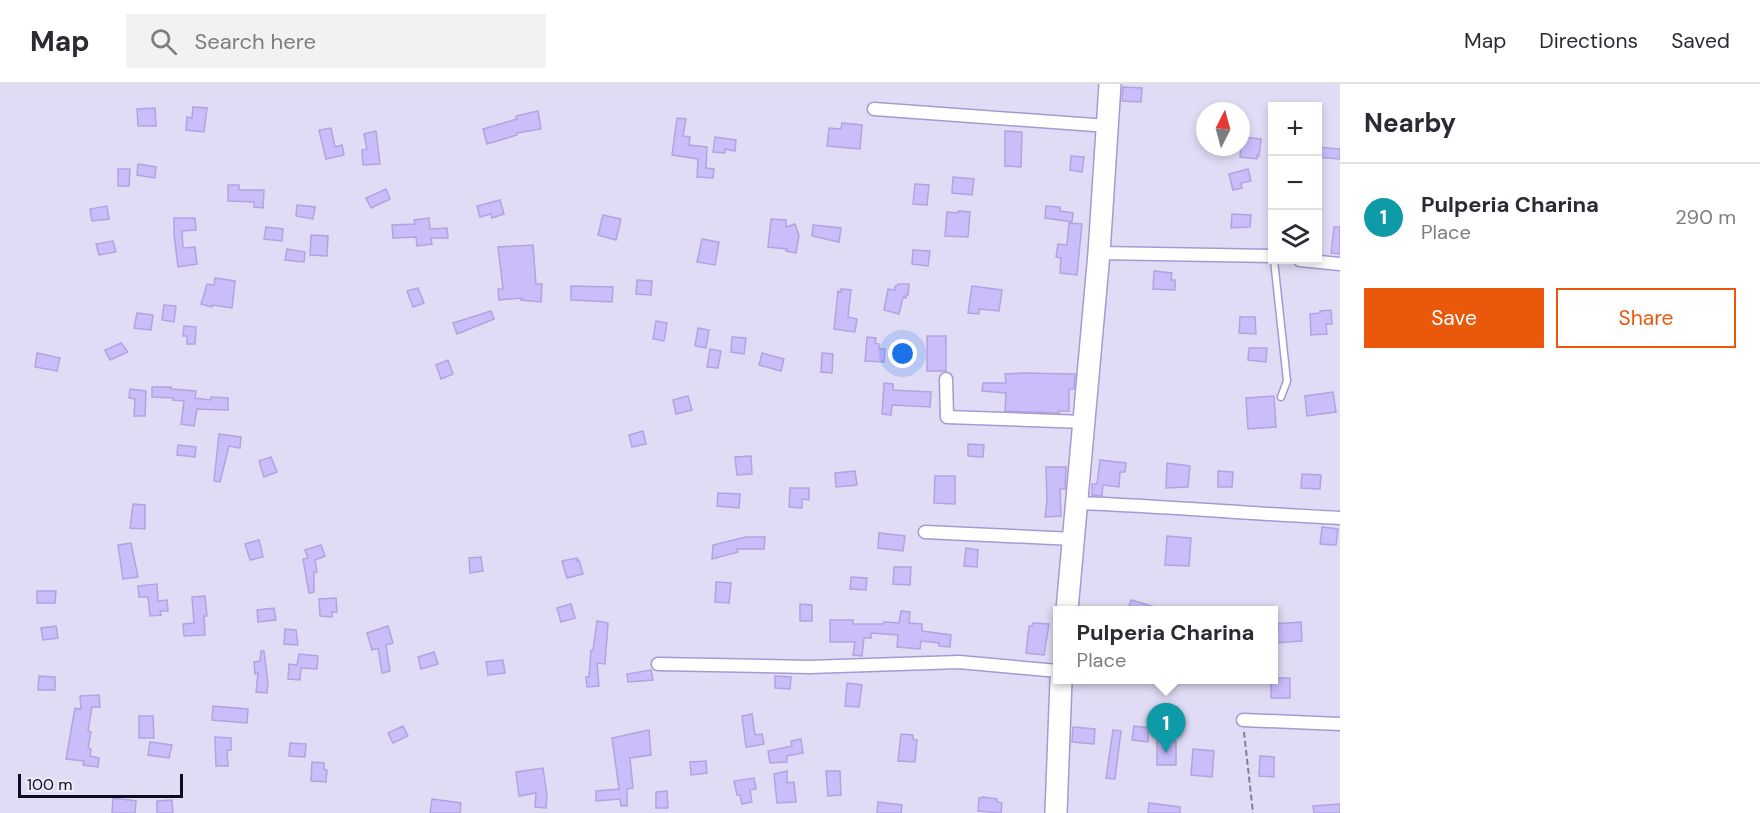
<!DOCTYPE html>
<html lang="en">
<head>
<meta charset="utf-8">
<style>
	:root { --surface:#fff; --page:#f2f2f3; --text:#2b2b33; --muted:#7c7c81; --line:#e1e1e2; --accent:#ea580c }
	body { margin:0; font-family:"DM Sans",sans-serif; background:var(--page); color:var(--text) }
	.controls { position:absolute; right:18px; top:18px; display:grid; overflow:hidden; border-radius:0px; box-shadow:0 3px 9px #0003 }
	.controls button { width:54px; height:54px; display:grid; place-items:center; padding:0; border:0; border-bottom:2px solid var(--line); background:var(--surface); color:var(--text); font:30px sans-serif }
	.compass { position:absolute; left:1196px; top:18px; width:54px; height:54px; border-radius:50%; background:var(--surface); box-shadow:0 3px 9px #0003; rotate:6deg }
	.scale { position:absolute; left:18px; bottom:15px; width:165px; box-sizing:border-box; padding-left:6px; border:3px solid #0f0a1e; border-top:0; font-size:16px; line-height:21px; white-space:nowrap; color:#0f0a1e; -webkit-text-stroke:4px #eeebf8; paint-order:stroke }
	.you { position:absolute; left:903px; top:270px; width:21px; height:21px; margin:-15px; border:4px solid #fff; border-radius:50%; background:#1a73e8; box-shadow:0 0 0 9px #1a73e833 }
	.badge { display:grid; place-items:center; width:39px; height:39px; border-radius:50%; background:var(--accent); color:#fff; font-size:20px; font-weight:700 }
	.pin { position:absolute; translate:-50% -50px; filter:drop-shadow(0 2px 3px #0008) }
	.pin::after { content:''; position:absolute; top:32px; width:21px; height:18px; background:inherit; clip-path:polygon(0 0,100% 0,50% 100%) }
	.popup { position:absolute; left:1053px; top:522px; width:225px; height:78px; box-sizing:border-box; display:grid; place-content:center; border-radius:0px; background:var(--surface); filter:drop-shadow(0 2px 4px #0005); font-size:20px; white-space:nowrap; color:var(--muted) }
	.popup b { font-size:22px; color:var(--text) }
	.popup::after { content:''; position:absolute; left:50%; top:100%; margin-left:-12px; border:12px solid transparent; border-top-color:var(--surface) }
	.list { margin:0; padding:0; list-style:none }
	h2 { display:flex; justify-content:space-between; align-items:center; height:78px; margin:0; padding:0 24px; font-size:26px }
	h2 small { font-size:20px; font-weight:400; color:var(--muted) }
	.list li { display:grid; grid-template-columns:39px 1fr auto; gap:18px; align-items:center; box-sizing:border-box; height:108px; padding:0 24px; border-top:2px solid var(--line) }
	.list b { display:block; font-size:22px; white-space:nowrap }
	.list p { margin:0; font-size:20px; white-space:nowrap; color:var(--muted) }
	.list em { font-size:20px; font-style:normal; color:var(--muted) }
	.actions { display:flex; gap:12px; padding:18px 24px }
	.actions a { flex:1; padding:14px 0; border:2px solid var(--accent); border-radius:0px; text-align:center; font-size:21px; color:var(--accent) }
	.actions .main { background:var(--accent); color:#fff }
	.icon { flex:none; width:33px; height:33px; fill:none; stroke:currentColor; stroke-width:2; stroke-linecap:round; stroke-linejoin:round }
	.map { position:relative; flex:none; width:1340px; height:729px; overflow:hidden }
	header { display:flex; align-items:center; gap:36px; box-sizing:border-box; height:84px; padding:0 30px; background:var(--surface); border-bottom:2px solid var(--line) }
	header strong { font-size:28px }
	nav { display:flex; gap:33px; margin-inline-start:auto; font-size:21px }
	.search { width:420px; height:54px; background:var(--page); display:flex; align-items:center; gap:15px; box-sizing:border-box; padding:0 21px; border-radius:0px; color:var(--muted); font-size:22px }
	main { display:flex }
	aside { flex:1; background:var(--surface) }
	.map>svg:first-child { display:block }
	.building { fill:#cabdfa; stroke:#b1a4df; stroke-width:1.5 }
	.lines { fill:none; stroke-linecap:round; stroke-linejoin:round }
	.service-casing { stroke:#a699d3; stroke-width:9 }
	.minor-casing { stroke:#a699d3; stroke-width:15 }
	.trunk-casing { stroke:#a699d3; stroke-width:24 }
	.path { stroke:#837e95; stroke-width:2; stroke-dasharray:6 3; stroke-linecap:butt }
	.service { stroke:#fff; stroke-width:6 }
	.minor { stroke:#fff; stroke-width:12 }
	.trunk { stroke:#fff; stroke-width:21 }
</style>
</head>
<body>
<header>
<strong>Map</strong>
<div class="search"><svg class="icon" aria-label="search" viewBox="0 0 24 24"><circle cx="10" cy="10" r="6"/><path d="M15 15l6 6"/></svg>Search here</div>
<nav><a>Map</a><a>Directions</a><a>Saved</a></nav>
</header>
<main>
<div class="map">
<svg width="1340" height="729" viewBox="0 0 1340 729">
	<rect width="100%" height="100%" fill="#e1dcf5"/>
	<path class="building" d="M1123,3L1142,4L1141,18L1122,17Z
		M193,23L207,24L204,48L186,46L187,33L192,34Z
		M155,24L156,42H138L137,25Z
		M538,27L541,45L517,49V51L487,60L483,45L517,35L516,32Z
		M677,34L686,35L683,52L690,53L689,61L707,63L706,84L714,85L713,94L697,93L698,75L672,71Z
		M842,39L862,41L860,65L827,62L829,44L841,45Z
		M331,44L335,63L342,61L344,71L326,75L319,46Z
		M376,47L380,80L363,81L362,66L367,65L364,50Z
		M1005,47L1022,48L1021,83L1005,82Z
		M715,53L736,56L735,67L725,65V69L713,68Z
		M1242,53L1261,55L1259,72L1257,71V75L1240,73Z
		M1317,63L1340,65V75L1317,73Z
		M1071,72L1084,73L1082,88L1070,86Z
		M138,80L156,83L155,94L137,91Z
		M118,85H130L129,102H118Z
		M1248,85L1251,97L1241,99L1242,104L1233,106L1229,90Z
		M953,93L974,95L972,111L952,109Z
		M915,100L929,101L927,121L913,120Z
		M228,101H239V106H264L263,124L254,123V118L228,117Z
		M386,105L390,115L371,124L366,114Z
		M500,116L504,130L492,134L491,130L480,133L477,122Z
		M297,121L315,123L313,135L296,132Z
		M107,122L109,135L92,137L90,125Z
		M1046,122L1060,123V127L1073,129L1072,138L1045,134Z
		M958,127L970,128L968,153L945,152L947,128L958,129Z
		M1232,130L1251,131L1250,143L1231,144Z
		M603,131L621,135L616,156L598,151Z
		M174,134H195L196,146L182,147L183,164L195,163L197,180L178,183L174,150Z
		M429,134L430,145L447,144L448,154H431L432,160L417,162L416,153L393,154L392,141L415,140L414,136Z
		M771,135L786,136V143L795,140L799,152L796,169L786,167L787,165L768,163Z
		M1069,139L1082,140L1077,191L1060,189L1061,174L1056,173L1058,160L1067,161Z
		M813,141L841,144L839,158L812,152Z
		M266,143L283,145L282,157L264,155Z
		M1334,143H1340V170L1331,169Z
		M311,151L328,152L327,172L310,171Z
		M702,155L719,158L715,181L697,178Z
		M113,157L116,168L99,171L96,160Z
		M533,161L536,200H542L541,218L521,216L522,214L499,216L498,205H503L498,163Z
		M287,165L305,168L304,178L285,176Z
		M913,166L930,167L928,182L912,180Z
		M1154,187L1172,189L1171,196H1175V206L1153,205Z
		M215,194L235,197L232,224L212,221V223L201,220L207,200L214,201Z
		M637,196L652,197L651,211L636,210Z
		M898,200H909L908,211H906V214L903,213L899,230L884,226L888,205L895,206V202H897Z
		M571,202L613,203L612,218L571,216Z
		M972,202L1002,206L999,227L979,225V230L968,229Z
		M418,204L424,219L413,223L407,207Z
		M841,205L851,206L848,233L857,235L855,248L834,245L838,207L841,208Z
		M164,221L176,222L174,238L162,236Z
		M1331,226L1332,240H1326L1327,250L1311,251L1310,230L1320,229V227Z
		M491,227L494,235L457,250L453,239Z
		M137,229L153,231L151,246L134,244Z
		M1240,233H1255L1256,250L1239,249Z
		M656,237L667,239L664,257L653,255Z
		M184,242L196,243L195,260H187V252H183Z
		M698,244L709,246L706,264L695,262Z
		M927,252H946V287H927Z
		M732,253L746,254L744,270L731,268Z
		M867,253L876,254L875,259L879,260V265H885L884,278L865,277Z
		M121,259L128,268L110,276L105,266Z
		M1249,264H1267L1266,278L1248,276Z
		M710,265L721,267L718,284L707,283Z
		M37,269L60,274L57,287L35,283Z
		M762,269L784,275L781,287L759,281Z
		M822,269L833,270L832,289L821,288Z
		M448,276L453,290L441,295L436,281Z
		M1023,289L1075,290L1074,305H1069V327H1059V329L1005,327L1006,309L982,307L983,299H1006L1005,290Z
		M884,299L893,300V306L931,308L930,323L892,321L891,331L882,330Z
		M152,303H171V305L196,307L195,314L211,316V313L228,314V326L197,325L194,342L181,340L184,317L173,316V314L152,313Z
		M130,305L146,307L145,332H134L135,315L129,314Z
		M1333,308L1336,328L1307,332L1305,312Z
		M688,312L692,326L676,330L673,316Z
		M1274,312L1276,343L1248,345L1246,314Z
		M643,347L646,360L632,363L629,351Z
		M219,350L241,353L240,364L229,362L220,398L214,397Z
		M968,360L984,361L983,373L968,372Z
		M178,361L196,363L195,373L177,371Z
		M751,372L752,390L737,391L735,373Z
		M271,373L277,388L264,393L259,377Z
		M1100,376L1126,379L1125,388H1120L1119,403L1103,401L1102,412L1092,411V400H1097Z
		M1167,379L1190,382L1188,403L1166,404Z
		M1046,383H1066L1065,405H1060L1061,432L1045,433L1047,417Z
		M855,387L857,401L836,403L835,389Z
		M1218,387L1233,388L1232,403H1218Z
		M1302,390L1321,391L1320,405L1301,404Z
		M935,392H955V420L934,419Z
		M790,404H809V416L802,415V424L789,423Z
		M718,409L740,410L739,424L717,422Z
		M133,420L145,421V445L130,444Z
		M1322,443L1338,445L1336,461L1320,460Z
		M879,449L905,452L903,467L878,464Z
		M1167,452L1191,454L1189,482L1165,481Z
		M746,453H765L764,465H737L738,468L712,475L713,461Z
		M259,456L263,473L250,476L245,460Z
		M131,459L138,493L123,495L118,461Z
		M321,461L325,472L315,476L317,488H314V508L309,509L303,475L308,474L305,466Z
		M966,464L978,466L977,483L964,482Z
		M481,473L483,487L470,489L469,474Z
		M577,474V477L579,476L583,490L567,494L562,477Z
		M894,483H911L910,501L893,500Z
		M851,493L867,494L866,506L850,505Z
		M716,498L731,499L729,519L715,518Z
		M157,500L158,517L167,516L168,527H160L161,531L150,532L148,513H139L138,502Z
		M37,507H56L55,519H37Z
		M205,512L207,532H204L205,551L184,552L183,540L194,539L192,513Z
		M336,514L337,528H332V533L320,532L319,515Z
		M1131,516L1159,524V526H1128Z
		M571,520L575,534L561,538L557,524Z
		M800,520L812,521V537H800Z
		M274,524L276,536L258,538L257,526Z
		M901,527L910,528L909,539L922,540V547L951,551L950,563L939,562V559L921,557L920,565L897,563L898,551L871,549V554H864L862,572L853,571L855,558H830V536H853V540H883L884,538L899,539Z
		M597,537L608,539L605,580L597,579L599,602L587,603L586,593H589L591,566H593Z
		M1301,538L1302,557L1274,559V540Z
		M1033,539L1049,540L1044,571L1026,569L1029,542H1032Z
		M56,542L58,554L43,556L41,544Z
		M388,542L393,559L386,561L390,587L382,589L378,564L372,566L367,549Z
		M285,545L296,546L298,561L284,560Z
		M261,567H264L268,599L267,609L256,608L258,589L255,590L254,578L260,577Z
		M434,568L438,580L421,585L418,573Z
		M299,570L318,572L317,585L301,584L300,596L288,595L289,580L297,581Z
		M503,576L505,589L488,591L486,578Z
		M651,586L653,596L628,598L627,590Z
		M39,592L55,593V606H38Z
		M775,592L791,593L790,605L775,604Z
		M1274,594H1290V614H1271V596Z
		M847,599L862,601L859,623L845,622Z
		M99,611L100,623H92L88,647L91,648L88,664L91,665L90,672L99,674L98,683L83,681L84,677L66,675L75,624L81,625L80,612Z
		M213,622L248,625L247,639L212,636Z
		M752,630L755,651L762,650L764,660L748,663H746L742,632Z
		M139,632H153L154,654H139Z
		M403,642L408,652L393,659L388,649Z
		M1134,642L1149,644L1148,658L1132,656Z
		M1073,643L1095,645L1094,660L1072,658Z
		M649,646L651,671L630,674L633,704L627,705V722H621L620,715L596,717V707L619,705L612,654Z
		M1113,646L1121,647L1115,695L1106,694Z
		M901,650L913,651V655L917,656L915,678L898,677Z
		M215,653L231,654V666H227L228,682H216Z
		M801,655L803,669L787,672V678L770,679L768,667L792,662L791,657Z
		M1157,657H1176V681H1157Z
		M150,658L172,661L169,674L148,671Z
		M290,659L306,660L305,673L289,672Z
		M1193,665L1214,667L1212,693L1191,691Z
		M1260,672L1274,673V693L1259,692Z
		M706,677L707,689L691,691L690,678Z
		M312,678L324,679V685L327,686L326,698L311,697Z
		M543,684L547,712L546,724L535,723L536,709L519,712L516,688Z
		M787,687V699L794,698L796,718L777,719L774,690Z
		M826,687H840L841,711L828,712Z
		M754,694L756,705L750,706L752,718L742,720L740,711H737L734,697Z
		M667,707L668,724H656V708Z
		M983,713L997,715V718L1002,719L1001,729L978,727L979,714Z
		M113,714L136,717L135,729H112Z
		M432,715L461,719L460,729H430Z
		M172,716L173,729H157V717Z
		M878,718L902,721L901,729H877Z
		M1149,719L1180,723V729H1148Z
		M1340,720V729H1314L1313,722Z"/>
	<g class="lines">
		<defs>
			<path id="service" d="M1274,176L1287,297L1281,313"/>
			<path id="minor" d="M874,25L1108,42
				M1099,169L1272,172
				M1300,176L1340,180
				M946,295L947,333L1084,338
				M1078,419C1165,422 1252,430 1340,434
				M925,448L1074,455
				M658,580L809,583L959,578L1058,587
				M1243,636L1340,640"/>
			<path id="trunk" d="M1067,526L1099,169L1110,0
				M1056,729L1061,596"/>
		</defs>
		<use href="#service" class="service-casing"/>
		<use href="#minor" class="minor-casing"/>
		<use href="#trunk" class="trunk-casing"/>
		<path class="path" d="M1244,648L1253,729"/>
		<use href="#service" class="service"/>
		<use href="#minor" class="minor"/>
		<use href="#trunk" class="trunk"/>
	</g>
</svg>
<div class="controls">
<button>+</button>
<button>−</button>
<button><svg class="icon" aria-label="layers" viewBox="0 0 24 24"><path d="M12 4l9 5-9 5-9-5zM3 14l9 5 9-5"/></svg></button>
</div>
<svg class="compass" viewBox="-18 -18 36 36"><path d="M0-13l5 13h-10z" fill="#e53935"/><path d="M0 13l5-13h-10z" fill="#7c7c81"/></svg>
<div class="scale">100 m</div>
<div class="you"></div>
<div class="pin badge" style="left:1166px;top:669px;background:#0f9aa8">1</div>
<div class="popup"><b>Pulperia Charina</b>Place</div>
</div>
<aside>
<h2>Nearby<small></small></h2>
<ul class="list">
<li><span class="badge" style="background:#0f9aa8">1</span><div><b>Pulperia Charina</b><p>Place</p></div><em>290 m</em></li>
</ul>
<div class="actions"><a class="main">Save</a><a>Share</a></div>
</aside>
</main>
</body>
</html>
